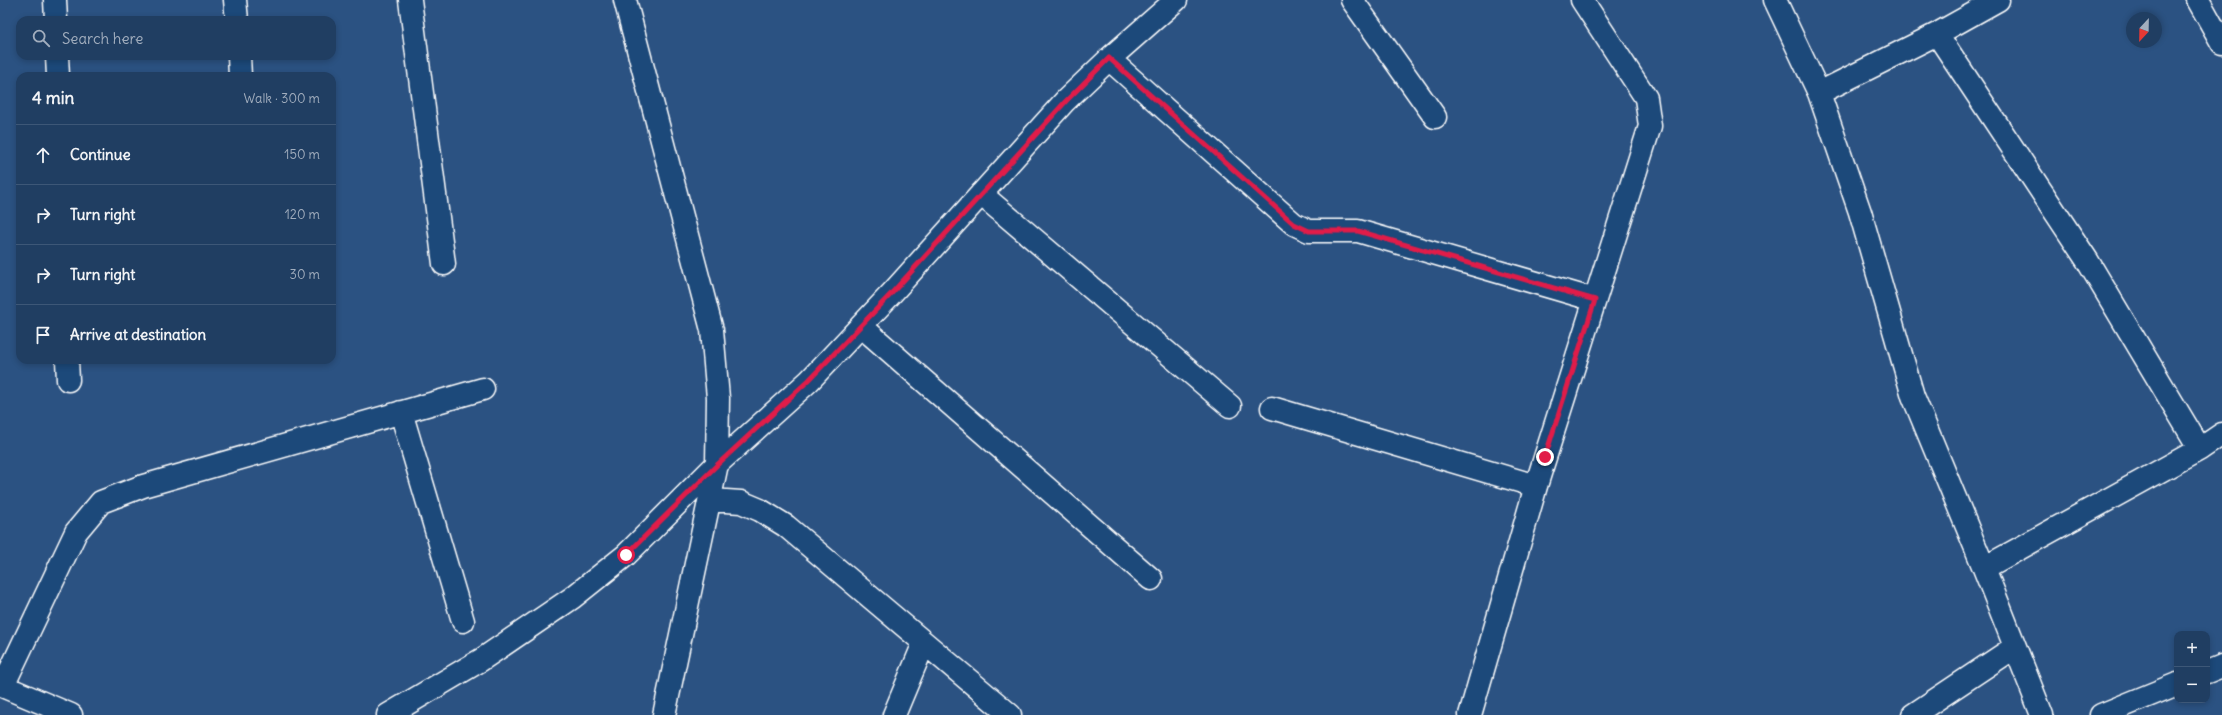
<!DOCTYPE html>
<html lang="en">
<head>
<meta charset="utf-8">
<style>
	:root { --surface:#203e62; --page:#2d496b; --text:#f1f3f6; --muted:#a2aebe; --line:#3d5777 }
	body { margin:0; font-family:Delius,sans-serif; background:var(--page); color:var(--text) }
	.controls { position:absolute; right:12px; bottom:12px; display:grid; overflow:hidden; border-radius:8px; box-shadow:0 2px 6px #0003 }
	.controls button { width:36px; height:36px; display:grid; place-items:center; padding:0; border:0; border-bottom:1px solid var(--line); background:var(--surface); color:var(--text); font:20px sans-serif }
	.compass { position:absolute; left:2126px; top:12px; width:36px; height:36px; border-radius:50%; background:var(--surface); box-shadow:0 2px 6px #0003; rotate:202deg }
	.stop { position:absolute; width:12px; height:12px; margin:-9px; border:3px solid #e11d48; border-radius:50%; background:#fff }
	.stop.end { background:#e11d48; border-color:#fff; box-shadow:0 1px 4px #0008 }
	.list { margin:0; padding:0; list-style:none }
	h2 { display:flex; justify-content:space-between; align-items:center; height:52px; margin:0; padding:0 16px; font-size:17px }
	h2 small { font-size:13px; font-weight:400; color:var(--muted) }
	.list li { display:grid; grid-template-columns:26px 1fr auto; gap:12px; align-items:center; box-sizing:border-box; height:60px; padding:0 16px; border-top:1px solid var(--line) }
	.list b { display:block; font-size:15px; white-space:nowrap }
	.list em { font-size:13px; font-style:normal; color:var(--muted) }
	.icon { flex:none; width:22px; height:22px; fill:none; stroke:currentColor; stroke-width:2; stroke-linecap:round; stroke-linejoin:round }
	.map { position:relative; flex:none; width:2222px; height:715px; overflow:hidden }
	.search { position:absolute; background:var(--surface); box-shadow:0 2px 6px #0003; left:16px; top:16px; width:320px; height:44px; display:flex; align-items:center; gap:10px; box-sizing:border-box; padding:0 14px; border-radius:12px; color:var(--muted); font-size:15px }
	.panel { position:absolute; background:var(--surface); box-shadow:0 2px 6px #0003; left:16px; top:72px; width:320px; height:292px; border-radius:12px }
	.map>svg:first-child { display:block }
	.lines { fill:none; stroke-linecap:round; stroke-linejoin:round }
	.minor-casing { stroke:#fff; stroke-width:25 }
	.minor { stroke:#1f4a7a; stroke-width:22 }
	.route { stroke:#e11d48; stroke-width:5 }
</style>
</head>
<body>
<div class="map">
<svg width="2222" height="715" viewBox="0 0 2222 715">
	<rect width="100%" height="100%" fill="#2b5282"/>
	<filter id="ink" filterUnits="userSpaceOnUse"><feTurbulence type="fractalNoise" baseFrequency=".025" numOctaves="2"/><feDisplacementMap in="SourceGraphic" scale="8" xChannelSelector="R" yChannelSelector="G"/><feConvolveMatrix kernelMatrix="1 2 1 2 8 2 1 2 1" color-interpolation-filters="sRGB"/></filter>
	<g filter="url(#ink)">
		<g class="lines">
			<defs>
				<path id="minor" d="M55,0L56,20
					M235,0L237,20
					M410,0L444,264
					M625,0L712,330L718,398L717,464L664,715
					M1352,0L1435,117
					M1775,0L1819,93L1860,212L1913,396L1984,568L2042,715
					M2198,0L2222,43
					M1937,34L2087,260L2200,449
					M57,56L58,76
					M239,56L240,76
					M1109,59L1294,224L1309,231H1358L1595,300
					M1819,93L1937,34L1998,0
					M981,194L1230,406
					M861,326L1151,579
					M67,360L68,380
					M1272,408L1536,486
					M401,412L463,621
					M711,500L741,502L760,510L786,526L1010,715
					M1984,568L2200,449L2222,434
					M2207,672L2222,666
					M0,685L71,715
					M3,686L76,532L101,502L143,486L483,389
					M388,715L481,660L572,598L626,555L717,464L809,381L891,294L1065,101L1109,59L1176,0
					M894,715L924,643
					M1470,715L1536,486L1650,126L1646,98L1582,0
					M1913,715L2015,647
					M2101,715L2177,684"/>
			</defs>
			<use href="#minor" class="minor-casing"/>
			<use href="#minor" class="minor"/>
		</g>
	</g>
	<g class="lines" filter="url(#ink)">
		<path class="route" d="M626,555L718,464L809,380L891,294L1066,101L1109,58L1294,224L1309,231H1358L1595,300L1545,457"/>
	</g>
</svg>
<div class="controls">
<button>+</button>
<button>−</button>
</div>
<svg class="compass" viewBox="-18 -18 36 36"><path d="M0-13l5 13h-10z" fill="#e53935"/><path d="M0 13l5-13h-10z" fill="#a2aebe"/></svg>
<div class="stop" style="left:626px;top:555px"></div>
<div class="stop end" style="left:1545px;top:457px"></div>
<div class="search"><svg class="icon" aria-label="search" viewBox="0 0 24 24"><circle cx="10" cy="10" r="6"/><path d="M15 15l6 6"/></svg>Search here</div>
<section class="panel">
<h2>4 min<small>Walk · 300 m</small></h2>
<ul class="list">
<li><svg class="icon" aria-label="ahead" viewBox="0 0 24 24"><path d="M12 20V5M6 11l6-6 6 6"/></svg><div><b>Continue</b></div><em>150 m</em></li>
<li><svg class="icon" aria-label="right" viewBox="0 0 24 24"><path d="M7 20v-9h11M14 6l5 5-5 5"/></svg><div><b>Turn right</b></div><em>120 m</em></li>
<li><svg class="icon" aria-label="right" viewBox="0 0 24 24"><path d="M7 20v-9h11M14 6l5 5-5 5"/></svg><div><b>Turn right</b></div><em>30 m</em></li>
<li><svg class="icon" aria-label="arrive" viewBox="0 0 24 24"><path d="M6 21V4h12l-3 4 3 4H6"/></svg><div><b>Arrive at destination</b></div></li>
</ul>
</section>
</div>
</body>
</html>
